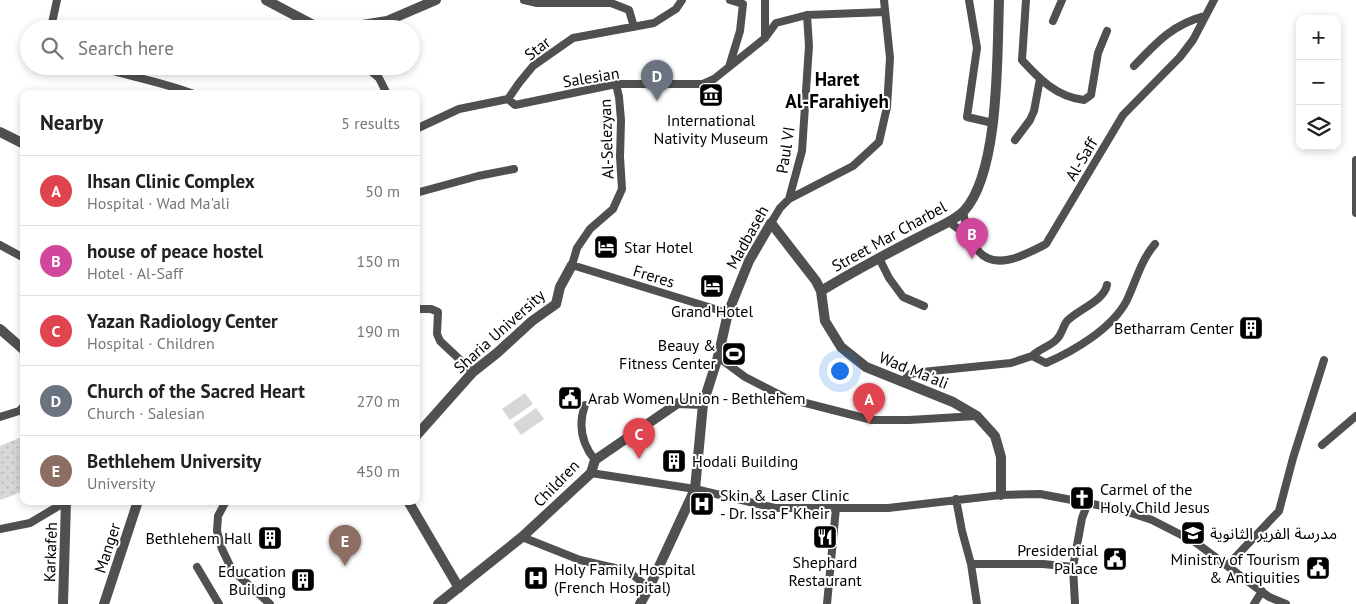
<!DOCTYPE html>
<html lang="en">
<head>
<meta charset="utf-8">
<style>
	:root { --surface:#fff; --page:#f6f6f6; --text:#222; --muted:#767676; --line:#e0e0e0; --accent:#0b8043 }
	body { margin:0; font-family:"PT Sans","Noto Sans Arabic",sans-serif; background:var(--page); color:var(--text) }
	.controls { position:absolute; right:15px; top:15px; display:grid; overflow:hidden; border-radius:10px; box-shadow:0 2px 8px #0003 }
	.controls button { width:45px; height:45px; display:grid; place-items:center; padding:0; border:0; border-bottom:1px solid var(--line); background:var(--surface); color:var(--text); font:25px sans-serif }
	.you { position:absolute; left:839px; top:370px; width:18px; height:18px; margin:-12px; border:4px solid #fff; border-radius:50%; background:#1a73e8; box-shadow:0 0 0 8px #1a73e833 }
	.badge { display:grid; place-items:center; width:32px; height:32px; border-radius:50%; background:var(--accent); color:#fff; font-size:16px; font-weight:700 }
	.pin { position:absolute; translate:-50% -41px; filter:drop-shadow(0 1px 2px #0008) }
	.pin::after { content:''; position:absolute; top:26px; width:18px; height:15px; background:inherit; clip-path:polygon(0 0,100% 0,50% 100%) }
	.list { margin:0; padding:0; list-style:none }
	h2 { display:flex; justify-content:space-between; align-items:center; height:65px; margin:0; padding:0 20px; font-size:21px }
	h2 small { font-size:16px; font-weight:400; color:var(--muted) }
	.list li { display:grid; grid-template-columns:32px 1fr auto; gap:15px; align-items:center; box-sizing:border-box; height:70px; padding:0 20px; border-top:1px solid var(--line) }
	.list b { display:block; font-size:19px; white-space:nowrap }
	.list p { margin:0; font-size:16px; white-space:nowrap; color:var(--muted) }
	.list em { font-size:16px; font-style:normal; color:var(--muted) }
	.icon { flex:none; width:28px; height:28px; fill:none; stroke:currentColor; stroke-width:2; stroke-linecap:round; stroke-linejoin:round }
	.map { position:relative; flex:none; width:1356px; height:604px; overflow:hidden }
	.search { position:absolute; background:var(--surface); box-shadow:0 2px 8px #0003; left:20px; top:20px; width:400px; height:55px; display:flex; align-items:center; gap:12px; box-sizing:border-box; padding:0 18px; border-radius:28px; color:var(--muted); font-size:19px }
	.panel { position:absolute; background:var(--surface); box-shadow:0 2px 8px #0003; left:20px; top:90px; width:400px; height:415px; border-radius:10px }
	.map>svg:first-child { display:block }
	.grass { fill:url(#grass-dots) }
	.pitch { fill:#d7d7d7 }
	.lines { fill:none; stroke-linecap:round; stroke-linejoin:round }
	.minor { stroke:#505050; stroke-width:8 }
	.tertiary { stroke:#505050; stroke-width:10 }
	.labels { text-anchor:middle; stroke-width:4; stroke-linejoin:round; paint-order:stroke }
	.street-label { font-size:16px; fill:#000; stroke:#fff }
	.poi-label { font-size:16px; fill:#000; stroke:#fff; text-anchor:start }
	.quarter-label { font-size:19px; font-weight:bold; fill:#000; stroke:#fff }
</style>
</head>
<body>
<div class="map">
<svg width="1356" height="604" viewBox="0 0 1356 604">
	<defs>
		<pattern id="grass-dots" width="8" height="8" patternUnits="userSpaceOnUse" patternTransform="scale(1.25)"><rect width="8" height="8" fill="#d7d7d7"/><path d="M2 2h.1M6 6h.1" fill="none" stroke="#b7b7b7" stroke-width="1.8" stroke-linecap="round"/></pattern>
	</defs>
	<rect width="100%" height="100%" fill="#fff"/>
	<path class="grass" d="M24,436V491L0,500V446Z"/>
	<path class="pitch" d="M525,393L533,404L510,420L502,409Z
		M536,408L544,419L521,435L513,424Z"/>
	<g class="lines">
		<path class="minor" d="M524,0L537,3H611L629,10L634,27
			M765,0V38
			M969,0L977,48L967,117L993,123
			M1026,0L1022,60C1039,79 1057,97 1084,100L1091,95L1098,53L1107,31
			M1053,21L1062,0
			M54,29L52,23L57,0
			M95,66C128,76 162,82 194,94
			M365,66L379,78L387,94
			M1134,66C1156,43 1173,24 1205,16
			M729,67L740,31L743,4L730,0
			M616,84L619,97L621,120L620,157L622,189L613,209L590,229L577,248L572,265L728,313
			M508,99L515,105L616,84H703L714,79L765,38L776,23L807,15L885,12
			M416,129L459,109L508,99L519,83L533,66L573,38L654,23L676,9L682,0
			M1015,140L1030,120L1034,111L1040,79
			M1356,160V213
			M416,193L478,176L514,169
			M789,199L802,151L809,46L807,15
			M963,212C965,220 966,228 968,235C969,239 973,244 976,248C993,273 1025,255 1046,244L1123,115L1180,57L1193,40L1214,0
			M949,222L968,236
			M771,223L780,208L789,199L853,166L879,142L887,107L890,58L884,0
			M0,245L24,258
			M879,258L889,278L903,297L924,306
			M416,309H431L438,312L437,334L440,341L473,372
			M1032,356C1039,349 1051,346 1057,339C1062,334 1063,326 1067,321C1077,310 1104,301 1107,285
			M718,357L745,377L786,398L872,420H909L976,416
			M903,381L910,374L922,372L1011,363L1032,356L1046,363C1074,351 1113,328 1127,300C1136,281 1141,260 1155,244
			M585,405C578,425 581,443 595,460
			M0,417L19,411L24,406
			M1322,445L1356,416
			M591,473L695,489L775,508H888L1001,495L1040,494L1088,503L1125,511L1152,520L1195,542L1269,597L1286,604
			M956,499L962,531L971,564L977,604
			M226,501L218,516L217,531L222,549L232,570L270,604
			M0,529L30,523L67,501
			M522,537L580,560L628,571L649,588
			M971,564H1043L1073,567
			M1228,565L1279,511L1293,458L1324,360
			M197,567L219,604
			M827,604L836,508
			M1075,604L1073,567L1082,518L1088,503
			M1254,604L1262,591"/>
		<path class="tertiary" d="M266,0L317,27L322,29
			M338,29L387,21L436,0
			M0,132L24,144
			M821,291C854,271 888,253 921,236C935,228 953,222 964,211C1000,172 997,53 999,0
			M0,329L24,350
			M416,436L473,372L497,353L532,321L556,304L560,287L572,265
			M408,501L459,588
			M63,604L66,501
			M104,604L138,501
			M438,604L522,537L591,473L595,460L678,403L703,404
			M640,604L649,588L695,489L703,404L718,357L728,313L749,261L771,223L816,281L821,291L825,321L841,347L866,367L953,402L977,416L995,436L1001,457V495"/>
	</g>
	<defs>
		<symbol id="museum-square" viewBox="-11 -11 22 22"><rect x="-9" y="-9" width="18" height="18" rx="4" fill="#000" stroke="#fff"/><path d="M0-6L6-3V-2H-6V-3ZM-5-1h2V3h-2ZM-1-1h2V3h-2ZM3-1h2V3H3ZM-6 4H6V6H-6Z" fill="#fff"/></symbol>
		<symbol id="hotel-square" viewBox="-11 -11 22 22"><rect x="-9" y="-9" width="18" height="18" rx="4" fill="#000" stroke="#fff"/><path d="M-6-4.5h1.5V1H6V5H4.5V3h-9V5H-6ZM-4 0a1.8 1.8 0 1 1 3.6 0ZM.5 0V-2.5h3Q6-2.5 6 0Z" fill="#fff"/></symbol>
		<symbol id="building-square" viewBox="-11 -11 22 22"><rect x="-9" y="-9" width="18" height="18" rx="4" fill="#000" stroke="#fff"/><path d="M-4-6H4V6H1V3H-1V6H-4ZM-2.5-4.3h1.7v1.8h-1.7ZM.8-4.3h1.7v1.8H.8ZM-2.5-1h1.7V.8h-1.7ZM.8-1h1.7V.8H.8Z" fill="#fff"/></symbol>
		<symbol id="stadium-square" viewBox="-11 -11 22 22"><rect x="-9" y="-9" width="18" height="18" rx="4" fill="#000" stroke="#fff"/><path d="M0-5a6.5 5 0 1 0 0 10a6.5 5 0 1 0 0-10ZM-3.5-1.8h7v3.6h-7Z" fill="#fff"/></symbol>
		<symbol id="civic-square" viewBox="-11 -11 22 22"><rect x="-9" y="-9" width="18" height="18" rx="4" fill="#000" stroke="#fff"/><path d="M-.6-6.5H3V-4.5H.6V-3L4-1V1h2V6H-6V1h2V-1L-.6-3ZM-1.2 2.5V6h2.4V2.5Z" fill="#fff"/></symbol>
		<symbol id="church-square" viewBox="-11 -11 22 22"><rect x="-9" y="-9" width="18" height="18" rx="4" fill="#000" stroke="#fff"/><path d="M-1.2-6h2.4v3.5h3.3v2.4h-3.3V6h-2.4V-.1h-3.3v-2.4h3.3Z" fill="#fff"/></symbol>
		<symbol id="hospital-square" viewBox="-11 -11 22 22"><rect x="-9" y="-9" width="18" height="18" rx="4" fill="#000" stroke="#fff"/><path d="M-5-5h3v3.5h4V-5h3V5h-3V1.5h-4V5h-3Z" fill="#fff"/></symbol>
		<symbol id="school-square" viewBox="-11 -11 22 22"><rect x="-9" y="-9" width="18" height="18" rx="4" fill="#000" stroke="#fff"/><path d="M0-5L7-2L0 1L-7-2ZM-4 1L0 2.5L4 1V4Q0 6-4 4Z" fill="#fff"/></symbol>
		<symbol id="restaurant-square" viewBox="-11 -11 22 22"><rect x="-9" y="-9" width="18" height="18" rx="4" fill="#000" stroke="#fff"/><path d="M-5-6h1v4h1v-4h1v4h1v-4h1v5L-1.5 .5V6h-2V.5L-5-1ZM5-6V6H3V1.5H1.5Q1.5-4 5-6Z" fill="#fff"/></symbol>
	</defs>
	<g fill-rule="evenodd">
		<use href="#museum-square" x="697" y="81" width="28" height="28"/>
		<use href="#hotel-square" x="592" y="233" width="28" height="28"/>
		<use href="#hotel-square" x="698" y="272" width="28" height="28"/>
		<use href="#building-square" x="1237" y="314" width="28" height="28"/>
		<use href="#stadium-square" x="720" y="340" width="28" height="28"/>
		<use href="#civic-square" x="556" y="384" width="28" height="28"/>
		<use href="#building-square" x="660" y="447" width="28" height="28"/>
		<use href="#church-square" x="1068" y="484" width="28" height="28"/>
		<use href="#hospital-square" x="688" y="490" width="28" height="28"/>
		<use href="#school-square" x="1179" y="519" width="28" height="28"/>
		<use href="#restaurant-square" x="811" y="523" width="28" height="28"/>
		<use href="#building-square" x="256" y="524" width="28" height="28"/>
		<use href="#civic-square" x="1101" y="545" width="28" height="28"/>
		<use href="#civic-square" x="1304" y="554" width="28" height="28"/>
		<use href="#hospital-square" x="522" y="564" width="28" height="28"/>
		<use href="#building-square" x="289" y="566" width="28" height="28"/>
	</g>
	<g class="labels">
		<g class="street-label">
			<text transform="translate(537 48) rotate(-38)" y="6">Star</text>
			<text transform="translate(591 77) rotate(-9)" y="6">Salesian</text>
			<text transform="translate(606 139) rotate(-92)" y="6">Al-Selezyan</text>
			<text transform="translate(785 150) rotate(-81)" y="6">Paul VI</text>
			<text transform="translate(1081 159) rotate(-59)" y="6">Al-Saff</text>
			<text transform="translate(889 236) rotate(-29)" y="6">Street Mar Charbel</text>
			<text transform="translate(747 237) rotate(-61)" y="6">Madbaseh</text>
			<text transform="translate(654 276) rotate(17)" y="6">Freres</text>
			<text transform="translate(499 331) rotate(-42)" y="6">Sharia University</text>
			<text transform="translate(914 370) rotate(22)" y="6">Wad Ma'ali</text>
			<text transform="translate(556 483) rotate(-46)" y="6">Children</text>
			<text transform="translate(107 548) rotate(-72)" y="6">Manger</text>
			<text transform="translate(50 552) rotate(-88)" y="6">Karkafeh</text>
		</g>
		<g class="poi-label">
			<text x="711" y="126" text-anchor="middle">International<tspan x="711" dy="18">Nativity Museum</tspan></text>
			<text x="624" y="253">Star Hotel</text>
			<text x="712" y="317" text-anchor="middle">Grand Hotel</text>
			<text x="1234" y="334" text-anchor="end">Betharram Center</text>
			<text x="716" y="351" text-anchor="end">Beauy &amp;<tspan x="716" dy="18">Fitness Center</tspan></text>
			<text x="588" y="404">Arab Women Union - Bethlehem</text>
			<text x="692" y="467">Hodali Building</text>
			<text x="1100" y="495">Carmel of the<tspan x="1100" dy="18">Holy Child Jesus</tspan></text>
			<text x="720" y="501">Skin &amp; Laser Clinic<tspan x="720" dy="18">- Dr. Issa F Kheir</tspan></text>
			<text x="1210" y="539">مدرسة الفرير الثانوية</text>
			<text x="252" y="544" text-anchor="end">Bethlehem Hall</text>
			<text x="1098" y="556" text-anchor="end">Presidential<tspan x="1098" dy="18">Palace</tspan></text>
			<text x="1300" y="565" text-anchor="end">Ministry of Tourism<tspan x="1300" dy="18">&amp; Antiquities</tspan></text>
			<text x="825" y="568" text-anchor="middle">Shephard<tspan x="825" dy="18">Restaurant</tspan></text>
			<text x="554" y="575">Holy Family Hospital<tspan x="554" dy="18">(French Hospital)</tspan></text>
			<text x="286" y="577" text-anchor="end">Education<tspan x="286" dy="18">Building</tspan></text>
		</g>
		<g class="quarter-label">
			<text x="837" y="86">Haret<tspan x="837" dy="22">Al-Farahiyeh</tspan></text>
		</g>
	</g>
</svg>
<div class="controls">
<button>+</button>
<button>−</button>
<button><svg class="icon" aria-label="layers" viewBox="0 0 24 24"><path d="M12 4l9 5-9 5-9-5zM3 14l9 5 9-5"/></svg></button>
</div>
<div class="you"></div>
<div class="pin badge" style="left:869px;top:424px;background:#e0444e">A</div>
<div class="pin badge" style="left:972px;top:259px;background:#d1479c">B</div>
<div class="pin badge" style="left:639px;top:459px;background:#e0444e">C</div>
<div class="pin badge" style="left:657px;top:101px;background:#6b7280">D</div>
<div class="pin badge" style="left:345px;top:566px;background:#8d6e63">E</div>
<div class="search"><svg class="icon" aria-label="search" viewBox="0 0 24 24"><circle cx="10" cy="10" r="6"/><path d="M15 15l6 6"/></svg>Search here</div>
<section class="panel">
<h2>Nearby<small>5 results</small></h2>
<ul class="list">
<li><span class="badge" style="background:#e0444e">A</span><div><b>Ihsan Clinic Complex</b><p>Hospital · Wad Ma'ali</p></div><em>50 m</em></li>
<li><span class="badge" style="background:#d1479c">B</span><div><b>house of peace hostel</b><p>Hotel · Al-Saff</p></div><em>150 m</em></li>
<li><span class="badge" style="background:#e0444e">C</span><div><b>Yazan Radiology Center</b><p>Hospital · Children</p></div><em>190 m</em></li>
<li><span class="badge" style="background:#6b7280">D</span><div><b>Church of the Sacred Heart</b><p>Church · Salesian</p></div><em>270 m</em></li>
<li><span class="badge" style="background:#8d6e63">E</span><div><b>Bethlehem University</b><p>University</p></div><em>450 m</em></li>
</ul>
</section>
</div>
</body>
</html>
